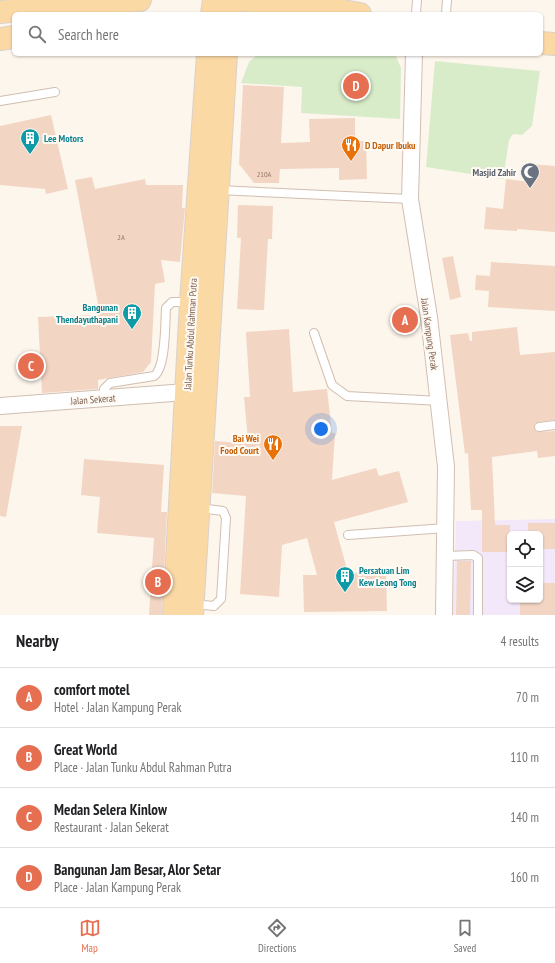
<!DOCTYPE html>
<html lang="en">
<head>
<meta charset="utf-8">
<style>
	:root { --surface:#fff; --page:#f2f2f2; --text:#202124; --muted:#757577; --line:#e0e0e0; --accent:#e76f51 }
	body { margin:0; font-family:"PT Sans Narrow",sans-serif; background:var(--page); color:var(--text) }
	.controls { position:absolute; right:12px; bottom:12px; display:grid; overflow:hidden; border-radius:6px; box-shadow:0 1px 3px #0004 }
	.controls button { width:36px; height:36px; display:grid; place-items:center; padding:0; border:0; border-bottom:1px solid var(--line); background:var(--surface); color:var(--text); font:20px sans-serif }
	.you { position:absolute; left:321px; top:429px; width:14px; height:14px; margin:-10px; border:3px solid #fff; border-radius:50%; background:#1a73e8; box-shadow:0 0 0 6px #1a73e833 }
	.badge { display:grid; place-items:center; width:26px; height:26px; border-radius:50%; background:var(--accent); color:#fff; font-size:13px; font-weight:700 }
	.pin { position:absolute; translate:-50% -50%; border:2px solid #fff; box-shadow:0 1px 4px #0006 }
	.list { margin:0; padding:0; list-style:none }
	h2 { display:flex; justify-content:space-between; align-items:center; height:52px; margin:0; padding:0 16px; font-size:17px }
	h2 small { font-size:13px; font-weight:400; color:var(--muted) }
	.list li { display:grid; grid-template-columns:26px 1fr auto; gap:12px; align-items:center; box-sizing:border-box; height:60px; padding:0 16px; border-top:1px solid var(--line) }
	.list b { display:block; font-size:15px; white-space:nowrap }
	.list p { margin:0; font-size:13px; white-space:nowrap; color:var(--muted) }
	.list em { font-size:13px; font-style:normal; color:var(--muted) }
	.icon { flex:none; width:22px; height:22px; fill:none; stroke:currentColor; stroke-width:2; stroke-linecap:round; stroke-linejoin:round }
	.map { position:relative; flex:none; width:555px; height:615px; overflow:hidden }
	.search { position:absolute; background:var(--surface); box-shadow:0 1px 3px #0004; left:12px; right:12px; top:12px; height:44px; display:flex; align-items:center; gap:10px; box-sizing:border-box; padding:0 14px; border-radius:6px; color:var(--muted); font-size:15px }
	.sheet { height:292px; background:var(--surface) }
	nav { display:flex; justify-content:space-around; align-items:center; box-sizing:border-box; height:56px; border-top:1px solid var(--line); background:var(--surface); font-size:11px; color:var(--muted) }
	nav a { display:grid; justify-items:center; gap:2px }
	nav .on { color:var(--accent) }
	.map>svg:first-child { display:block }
	.education { fill:#f3e8fa; fill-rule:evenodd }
	.green { fill:#d8ecc9 }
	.building { fill:#f3d5c3 }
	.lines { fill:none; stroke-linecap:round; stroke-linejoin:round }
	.service-casing { stroke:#d1beb0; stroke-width:10 }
	.minor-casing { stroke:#d1beb0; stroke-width:18 }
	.primary-casing { stroke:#dad1cd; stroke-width:24 }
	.service { stroke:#fff; stroke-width:8 }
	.minor { stroke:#fff; stroke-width:16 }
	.primary { stroke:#fbd9a5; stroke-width:22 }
	.labels { text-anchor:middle; stroke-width:4; stroke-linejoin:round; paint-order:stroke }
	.number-label { font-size:8px; fill:#987a6a }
	.culture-label { font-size:10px; font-weight:bold; fill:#0d838f; stroke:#fffaf3; text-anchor:start }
	.food-label { font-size:10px; font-weight:bold; fill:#c56008; stroke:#fffaf3; text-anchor:start }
	.worship-label { font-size:10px; font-weight:bold; fill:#5b616d; stroke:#fffaf3; text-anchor:end }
	.street-label { font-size:10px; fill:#7a5c4d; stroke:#fffaf3 }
</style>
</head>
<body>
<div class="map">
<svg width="555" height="615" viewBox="0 0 555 615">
	<rect width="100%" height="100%" fill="#fdf6ec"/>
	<path class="education" d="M555,519V615H453L456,521ZM510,534H540V600H510Z"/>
	<path class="green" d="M258,54H395L401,68L400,119L301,113L302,87L241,83L249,62Z
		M435,61L540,71L532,126L522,135L513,134L509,140L503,179L426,167Z"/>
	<path class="building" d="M243,85L284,87L281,143L310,142L309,119L355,118V141H366L367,179L339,180V168L280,169L279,183H254L239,164Z
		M51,115L68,189L46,194L45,189L0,185V126Z
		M531,164L555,166V232L517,229V231L484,229L486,207L503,209L506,179L530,182Z
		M92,177L95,189L145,179L146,185H183L182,208H185L180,262L161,260L165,282L155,284L151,362L143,372L98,380V389L42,393L38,317L100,315L75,180Z
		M238,205L273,206L272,239H268L264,310L237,309L241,238H237Z
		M453,256L461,297L450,300L442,258Z
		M491,262L555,266V311L488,307L489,291L475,290L476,275L490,276Z
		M517,327L520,355L555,352V420L538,422L534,427L537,432L555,431V456L538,458L537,451L492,457L495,525H510V552H482V510H471L468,453L465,454L450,335L468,333L470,341H472V332Z
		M289,329L293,392L327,389L332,433H335L332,480L376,468L379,476L399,471L408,502L334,522L348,573L386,572L387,611L304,612L303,575H317L307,538L282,545L279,597L240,594L246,496L212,493L215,441L240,443V440H248L244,397H250L246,332Z
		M0,426H22L6,517L0,516Z
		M84,459L164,465L161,512H167L162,615H149L154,538L97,533L100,497L81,495Z
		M528,523H555V549H540V534H528Z
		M457,561H471L470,615H456Z
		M540,583H555V615H520V600H540Z"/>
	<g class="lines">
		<defs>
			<path id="service" d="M416,14L417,0
				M446,14L447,0
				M0,101L55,92
				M218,190L410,199
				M314,333L332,385L347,396L440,401
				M104,398V389L110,383L154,376C166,368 165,324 166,308L172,302H190
				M539,427L555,425
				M348,535L446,528
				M445,556L473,555L478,558V615
				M193,604L214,606L221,599L226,518L223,511L199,508"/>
			<path id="minor" d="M414,54L410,199L429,317L446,467L444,615
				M0,406L186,392"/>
			<path id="primary" d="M243,0L330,9L360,14
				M0,12L79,4L140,0
				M212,14L214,0
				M230,14L231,0
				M0,39L14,37
				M541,43L555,44
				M174,615L191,302L208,54
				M192,615L226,54"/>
		</defs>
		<use href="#service" class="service-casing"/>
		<use href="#minor" class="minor-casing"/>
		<use href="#primary" class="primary-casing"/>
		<use href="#service" class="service"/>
		<use href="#minor" class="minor"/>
		<use href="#primary" class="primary"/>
	</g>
	<defs>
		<symbol id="building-pin" viewBox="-11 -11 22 30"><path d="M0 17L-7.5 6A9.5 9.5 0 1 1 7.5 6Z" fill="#0f9aa8" stroke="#fffaf3"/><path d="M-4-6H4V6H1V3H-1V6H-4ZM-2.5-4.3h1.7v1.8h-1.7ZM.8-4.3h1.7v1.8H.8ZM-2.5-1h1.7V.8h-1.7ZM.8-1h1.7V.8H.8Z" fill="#fff"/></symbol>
		<symbol id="restaurant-pin" viewBox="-11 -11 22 30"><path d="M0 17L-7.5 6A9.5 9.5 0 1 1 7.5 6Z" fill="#e8710a" stroke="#fffaf3"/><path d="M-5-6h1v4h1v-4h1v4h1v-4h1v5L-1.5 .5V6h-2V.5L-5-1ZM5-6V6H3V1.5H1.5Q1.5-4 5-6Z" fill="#fff"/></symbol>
		<symbol id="mosque-pin" viewBox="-11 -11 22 30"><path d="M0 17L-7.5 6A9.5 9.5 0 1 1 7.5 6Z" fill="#6b7280" stroke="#fffaf3"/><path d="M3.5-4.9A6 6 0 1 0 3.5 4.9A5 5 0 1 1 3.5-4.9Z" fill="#fff"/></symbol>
	</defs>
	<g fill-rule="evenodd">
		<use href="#building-pin" x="19" y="127" width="22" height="30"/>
		<use href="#restaurant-pin" x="340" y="134" width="22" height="30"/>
		<use href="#mosque-pin" x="519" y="161" width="22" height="30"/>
		<use href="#building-pin" x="121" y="302" width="22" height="30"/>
		<use href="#restaurant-pin" x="262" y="433" width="22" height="30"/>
		<use href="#building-pin" x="334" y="565" width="22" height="30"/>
	</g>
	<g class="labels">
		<g class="number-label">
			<text x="264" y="177">210A</text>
			<text x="121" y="240">2A</text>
		</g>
		<g class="culture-label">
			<text x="44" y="142">Lee Motors</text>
			<text x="118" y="311" text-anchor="end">Bangunan<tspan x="118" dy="12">Thendayuthapani</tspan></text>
			<text x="359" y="574">Persatuan Lim<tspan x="359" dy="12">Kew Leong Tong</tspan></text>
		</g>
		<g class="food-label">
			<text x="365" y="149">D Dapur Ibuku</text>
			<text x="259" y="442" text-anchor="end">Bai Wei<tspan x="259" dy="12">Food Court</tspan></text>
		</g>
		<g class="worship-label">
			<text x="516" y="176">Masjid Zahir</text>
		</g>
		<g class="street-label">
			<text transform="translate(190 334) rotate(-87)" y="4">Jalan Tunku Abdul Rahman Putra</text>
			<text transform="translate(430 334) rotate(82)" y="4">Jalan Kampung Perak</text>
			<text transform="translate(93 399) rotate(-4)" y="4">Jalan Sekerat</text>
		</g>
	</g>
</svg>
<div class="controls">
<button><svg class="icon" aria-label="locate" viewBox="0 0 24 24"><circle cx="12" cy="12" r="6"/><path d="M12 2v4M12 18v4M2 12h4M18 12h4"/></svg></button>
<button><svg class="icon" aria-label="layers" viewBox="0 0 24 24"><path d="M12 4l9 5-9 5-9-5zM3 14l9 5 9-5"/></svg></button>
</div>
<div class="you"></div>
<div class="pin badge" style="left:405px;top:320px">A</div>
<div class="pin badge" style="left:158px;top:582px">B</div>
<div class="pin badge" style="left:31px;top:366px">C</div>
<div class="pin badge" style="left:356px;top:86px">D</div>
<div class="search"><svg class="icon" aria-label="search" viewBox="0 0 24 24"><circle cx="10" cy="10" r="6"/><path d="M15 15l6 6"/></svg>Search here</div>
</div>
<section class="sheet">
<h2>Nearby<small>4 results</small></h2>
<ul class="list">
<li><span class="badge">A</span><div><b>comfort motel</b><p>Hotel · Jalan Kampung Perak</p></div><em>70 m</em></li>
<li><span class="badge">B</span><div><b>Great World</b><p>Place · Jalan Tunku Abdul Rahman Putra</p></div><em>110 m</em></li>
<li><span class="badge">C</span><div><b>Medan Selera Kinlow</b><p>Restaurant · Jalan Sekerat</p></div><em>140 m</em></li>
<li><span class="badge">D</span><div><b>Bangunan Jam Besar, Alor Setar</b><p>Place · Jalan Kampung Perak</p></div><em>160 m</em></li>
</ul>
</section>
<nav>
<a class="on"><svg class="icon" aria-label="map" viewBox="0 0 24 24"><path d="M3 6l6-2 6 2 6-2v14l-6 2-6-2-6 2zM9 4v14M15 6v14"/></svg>Map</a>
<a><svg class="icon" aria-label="directions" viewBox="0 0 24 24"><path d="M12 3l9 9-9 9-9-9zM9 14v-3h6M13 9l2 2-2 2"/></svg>Directions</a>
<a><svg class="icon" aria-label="saved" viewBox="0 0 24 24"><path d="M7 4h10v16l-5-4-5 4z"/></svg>Saved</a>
</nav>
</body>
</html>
